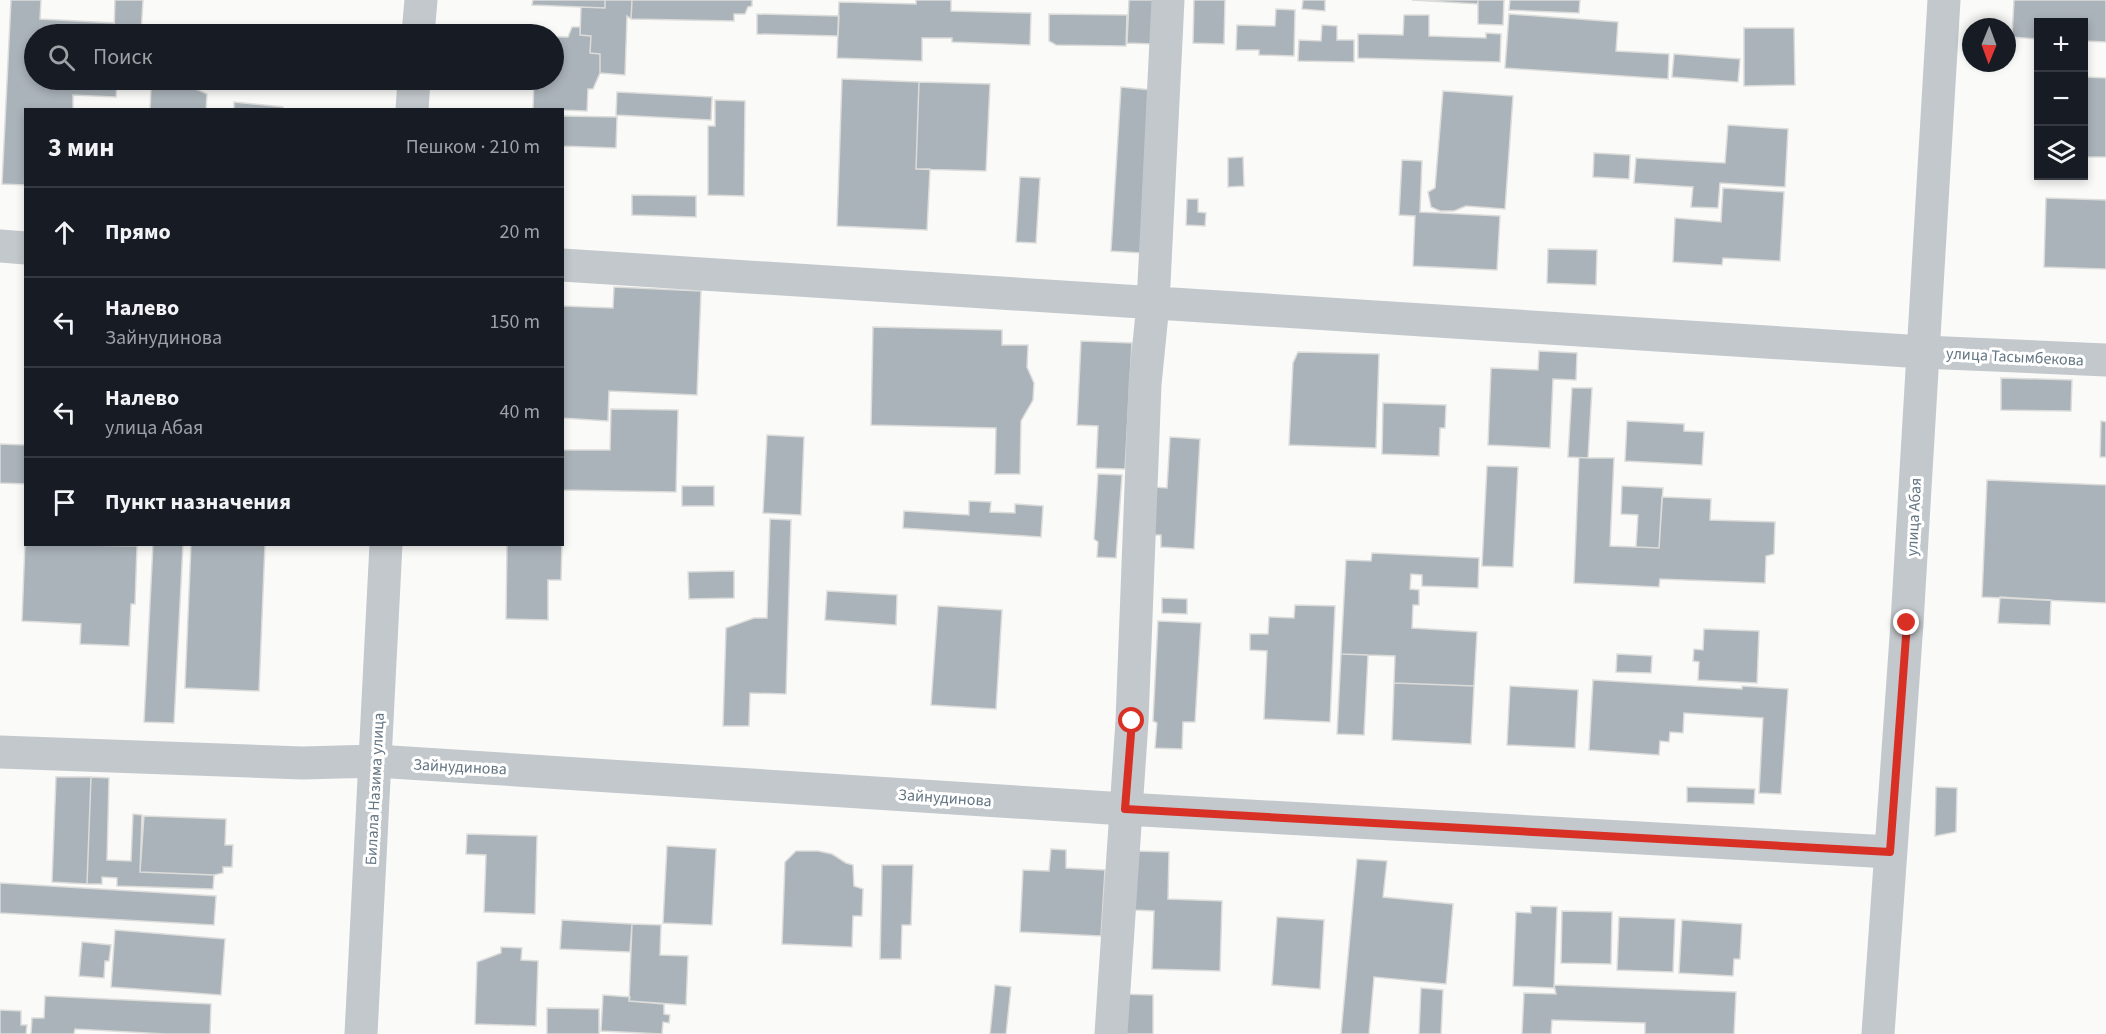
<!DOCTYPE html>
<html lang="ru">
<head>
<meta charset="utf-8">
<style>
	:root { --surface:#171b24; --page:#242831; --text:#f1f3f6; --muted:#9ea1a6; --line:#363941 }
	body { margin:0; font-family:"Source Sans 3",sans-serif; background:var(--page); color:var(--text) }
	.controls { position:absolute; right:18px; top:18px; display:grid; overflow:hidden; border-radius:0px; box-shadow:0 3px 9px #0003 }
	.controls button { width:54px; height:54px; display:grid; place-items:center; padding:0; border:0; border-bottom:2px solid var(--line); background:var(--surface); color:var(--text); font:30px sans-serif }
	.compass { position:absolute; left:1962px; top:18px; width:54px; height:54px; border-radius:50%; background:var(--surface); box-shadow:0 3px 9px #0003; rotate:181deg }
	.stop { position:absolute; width:18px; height:18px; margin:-14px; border:4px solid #d93025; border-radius:50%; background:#fff }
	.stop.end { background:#d93025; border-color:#fff; box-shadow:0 2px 6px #0008 }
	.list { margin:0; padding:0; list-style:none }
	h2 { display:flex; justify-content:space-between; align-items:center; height:78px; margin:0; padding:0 24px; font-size:26px }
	h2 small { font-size:20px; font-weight:400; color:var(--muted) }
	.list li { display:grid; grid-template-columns:39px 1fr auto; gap:18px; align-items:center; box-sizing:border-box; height:90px; padding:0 24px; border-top:2px solid var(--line) }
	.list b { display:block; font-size:22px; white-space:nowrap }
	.list p { margin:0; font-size:20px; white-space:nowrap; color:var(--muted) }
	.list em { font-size:20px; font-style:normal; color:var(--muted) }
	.icon { flex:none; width:33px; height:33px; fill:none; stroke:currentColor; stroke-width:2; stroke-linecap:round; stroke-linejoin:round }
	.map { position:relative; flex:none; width:2106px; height:1034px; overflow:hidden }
	.search { position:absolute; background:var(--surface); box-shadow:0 3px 9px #0003; left:24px; top:24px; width:540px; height:66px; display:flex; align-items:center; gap:15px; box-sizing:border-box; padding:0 21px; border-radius:33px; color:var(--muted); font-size:22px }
	.panel { position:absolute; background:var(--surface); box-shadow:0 3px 9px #0003; left:24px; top:108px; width:540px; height:438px; border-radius:0px }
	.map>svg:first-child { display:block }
	.building { fill:#aab3b9; stroke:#dcdcda; stroke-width:1.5 }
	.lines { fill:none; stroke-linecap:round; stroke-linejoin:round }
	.minor { stroke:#c3c8cc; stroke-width:33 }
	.tertiary { stroke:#c3c8cc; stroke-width:33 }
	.route { stroke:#d93025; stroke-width:8 }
	.labels { text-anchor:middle; stroke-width:6; stroke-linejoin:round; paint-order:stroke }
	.street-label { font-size:16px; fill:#657683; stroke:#fff }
</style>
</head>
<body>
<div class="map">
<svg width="2106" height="1034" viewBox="0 0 2106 1034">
	<rect width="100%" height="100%" fill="#fafaf8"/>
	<path class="building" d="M11,0H41L40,19L114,23V34H34V80H165L164,87L117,85L116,97L73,95V110H26V185L2,184Z
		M115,0H143L141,34H114Z
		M533,0H605V8L532,5Z
		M605,0H632L631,19L627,16L625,75L600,73V54L590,53L591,36L580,35L581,7L605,8Z
		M632,0H752V6L748,7L745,14H734V21L631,19Z
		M916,0H951V11L1031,13L1030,45L952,42V38H922V61L837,58L839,2L916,4Z
		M1129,0H1155L1153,44L1127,43Z
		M1194,0H1225L1224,44L1193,43Z
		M1303,0H1325V11L1302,9Z
		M1412,0H1478V4Z
		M1478,0H1504L1503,25L1478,24Z
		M1510,0H1580L1579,13L1509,10Z
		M2014,0H2106V42L2084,41V22H2038V39L2012,37Z
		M1276,9L1295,10L1294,56L1259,55V50H1236L1237,25L1275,26Z
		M757,14L839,16L838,36L757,34Z
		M1049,14L1127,15L1126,46L1056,45L1049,41Z
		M1509,14L1618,22L1616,51L1669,54L1668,79L1505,68Z
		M1404,15H1429V36L1486,38V33L1501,34L1500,62L1358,58V34L1403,35Z
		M1322,25L1337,26V40H1354V62L1298,61L1299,40L1321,41Z
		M572,27H580V35L591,36L590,53L600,54V73L593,89H588L587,111L533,109L534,80H554V37H568Z
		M1744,28H1794L1795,85L1744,86Z
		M1674,54L1740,59L1738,82L1672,77Z
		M2084,77L2106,78V157H2088L2084,159Z
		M842,79L919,82L916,169H930L927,230L837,226Z
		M919,82L990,84L986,171L916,169Z
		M151,87L196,89L207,94L206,110H150Z
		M1121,87L1152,90L1142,253L1111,251Z
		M1443,91L1513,96L1505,209L1466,206L1454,211H1440L1431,207L1428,192L1435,188Z
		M617,92L712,97L711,120L616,115Z
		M715,100L745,101L744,196L708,195V126H715Z
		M234,102L283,107V110H234Z
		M562,116L617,117L616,148L562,146Z
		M1728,125L1788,129L1785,187L1720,183L1718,208L1691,207L1693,187L1634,183L1636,158L1725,163Z
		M1594,153L1630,155L1629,179L1593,177Z
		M1243,157L1244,186L1228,187V158Z
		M1402,160L1422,161L1420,212L1500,216L1497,270L1413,266L1415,216L1399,215Z
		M1020,177L1040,178L1036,243L1016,242Z
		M1723,188L1784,192L1780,261L1723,258L1722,265L1673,262L1675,218L1721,222Z
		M632,195L696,196V217L632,215Z
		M2046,198L2106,200V269L2044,267Z
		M1187,199H1198V212L1206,213L1205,226L1186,225Z
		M1548,249L1597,250L1596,285L1547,283Z
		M614,287L701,291L697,395L609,391L608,421L562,418V306L613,308Z
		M873,327L1002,330V345H1028L1027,367L1034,383L1033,400L1021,421L1020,474H995L996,428L871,425Z
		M1081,341L1132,343L1125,469L1096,468L1098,426L1077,425Z
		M1539,351L1577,353L1576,380L1553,379L1550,448L1488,445L1491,368L1538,370Z
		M1298,352L1379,354L1376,448L1289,445L1293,363Z
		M2001,378L2072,380L2071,411L2001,410Z
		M1572,388H1592L1588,458L1568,457Z
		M1383,403L1446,405L1445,428H1440L1439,456L1382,454Z
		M611,409L678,410L676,492L562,490V450H610Z
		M1627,421L1684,424V431L1704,432L1702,465L1625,461Z
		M2101,421L2106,422V457H2100Z
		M767,435L804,437L801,515L763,513Z
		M1170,437L1200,439L1194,549L1161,547V535H1151L1153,487L1167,488Z
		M0,444L26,445V484L0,483Z
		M1579,458H1614L1610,546L1659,548L1662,497L1711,499L1710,520L1775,522L1774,554L1766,556L1765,583L1660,579L1659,587L1574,583Z
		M1487,466L1518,467L1513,567L1482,566Z
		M1098,474L1122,475L1116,558L1097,557L1098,542L1094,539Z
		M1987,480L2106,485V603L1982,597Z
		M682,486H714V506H682Z
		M1622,486L1663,488L1659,548L1636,547L1638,515L1621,514Z
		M969,501L991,502L990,512L1015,513V504L1043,506L1041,537L903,528L904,511L969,515Z
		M770,519L791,520L786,694L750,693L749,726H723L726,628L754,618H767Z
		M25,542L26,544L137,546L135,604H131L129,646L80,644L81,624L22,621Z
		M153,544H183L174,723L144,722Z
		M191,544H265L259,691L185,688Z
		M507,544H562L561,580H548V620L506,619Z
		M1372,553L1479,558L1478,588L1422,586V575L1411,574L1410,589L1419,590V605H1413L1412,628L1477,632L1474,686L1394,683L1395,656L1341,654L1346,560L1371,561Z
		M734,571V598L689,599L688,572Z
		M827,591L897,595L896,625L825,620Z
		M2000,597L2051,600L2050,625L1998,623Z
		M1162,598L1187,599V614L1162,613Z
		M1295,605L1335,606L1330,722L1264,719L1267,651L1250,650V634H1268L1269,617L1294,618Z
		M938,606L1002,610L996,709L931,705Z
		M1158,621L1201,623L1195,722H1183L1182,749L1155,748L1157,723L1153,721Z
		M1704,629L1759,631L1757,683L1698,680L1699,662L1693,661L1694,649L1703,650Z
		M1341,654L1368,655L1364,735L1337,734Z
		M1617,654L1652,656L1651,673L1616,672Z
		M1593,680L1742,689V686L1788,689L1781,794L1759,793L1763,718L1684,713L1683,733L1670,732L1669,742L1660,741L1659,755L1589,750Z
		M1394,683L1474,686L1471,744L1392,740Z
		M1510,686L1578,690L1575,748L1507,745Z
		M56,777H91L87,884L52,882Z
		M91,777L109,778L107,860L131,861L133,814L142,815L140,872L214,875L213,889L117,886V878L102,877V884H87Z
		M1687,787L1755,789L1754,804L1687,802Z
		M1936,787L1957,788L1956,832L1935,836Z
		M144,816L226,819L225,845H233L232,867H223V873L214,875L140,872Z
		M467,834L537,836L535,914L484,912L486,855L466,854Z
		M667,846L716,849L712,925L663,923Z
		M1051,849L1066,850V868L1105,870L1101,936L1020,932L1023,870L1049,871Z
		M796,851H818L832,854L846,863L853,865L854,886L863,889L862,916H853L852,947L782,944L785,862Z
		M1136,851L1169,852L1168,899L1222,901L1220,971L1152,969L1154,911L1134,910Z
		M1357,859L1387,861L1383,897L1453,904L1446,984L1374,977L1369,1034H1341Z
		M882,865H913L911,925H902L901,959H880Z
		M0,883L216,896L214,925L0,913Z
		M1531,906L1557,907L1554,988L1513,986L1516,912L1531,913Z
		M1562,911L1612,912L1611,964L1561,963Z
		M1277,917L1324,920L1320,989L1272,985Z
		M1619,917L1675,919L1673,972L1617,970Z
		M562,920L632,924L630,952L560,949Z
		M1682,920L1742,924L1740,959H1734L1733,976L1679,973Z
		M632,924L661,925L660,955L688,956L686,1005L629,1001Z
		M115,930L225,939L221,995L111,987Z
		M82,942L111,945L109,961H105L104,978L79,976Z
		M501,947L522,948L521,960L538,961L536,1026L475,1024L477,962L501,953Z
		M995,985L1011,987L1006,1034H990Z
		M1554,985L1736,992L1734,1034H1645V1023L1552,1020L1551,1034H1522L1524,993L1556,994Z
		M1421,988L1443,990L1441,1034H1419Z
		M1122,994L1153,995V1034H1122Z
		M603,995L630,997L629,1001L664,1004V1014L670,1015L669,1023L663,1022L662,1034L601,1031Z
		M45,996L211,1004L210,1034H166L75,1029L74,1034H31L32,1018H44Z
		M547,1008L599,1009V1034H547Z
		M0,1010L21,1011V1025H27L26,1034H0Z"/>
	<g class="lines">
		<path class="minor" d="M0,246L26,248
			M562,265L1923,352L2106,360
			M376,761L1125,809L1890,852
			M1111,1034L1132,721L1145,384L1153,304L1168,0"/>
		<path class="tertiary" d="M418,34L421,0
			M412,110L414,80
			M0,752L302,763L376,761
			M361,1034L386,544
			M1878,1034L1907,623L1944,0"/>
	</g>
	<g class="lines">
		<path class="route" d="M1132,721L1125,809L1890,852L1907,623"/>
	</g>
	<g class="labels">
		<g class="street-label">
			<text transform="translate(2015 356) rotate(3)" y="6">улица Тасымбекова</text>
			<text transform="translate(1913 517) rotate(-87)" y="6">улица Абая</text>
			<text transform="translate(460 766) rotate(3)" y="6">Зайнудинова</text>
			<text transform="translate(374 789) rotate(-87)" y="6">Билала Назима улица</text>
			<text transform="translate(945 797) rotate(4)" y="6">Зайнудинова</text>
		</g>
	</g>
</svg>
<div class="controls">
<button>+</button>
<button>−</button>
<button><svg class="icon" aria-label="layers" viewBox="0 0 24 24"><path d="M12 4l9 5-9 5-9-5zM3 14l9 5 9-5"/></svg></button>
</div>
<svg class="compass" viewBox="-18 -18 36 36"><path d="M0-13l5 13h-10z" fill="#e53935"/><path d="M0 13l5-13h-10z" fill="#9ea1a6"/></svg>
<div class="stop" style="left:1132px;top:721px"></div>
<div class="stop end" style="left:1907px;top:623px"></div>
<div class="search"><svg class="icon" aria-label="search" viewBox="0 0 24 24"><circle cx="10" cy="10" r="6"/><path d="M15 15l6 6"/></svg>Поиск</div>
<section class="panel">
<h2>3 мин<small>Пешком · 210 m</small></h2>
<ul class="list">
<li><svg class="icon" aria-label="ahead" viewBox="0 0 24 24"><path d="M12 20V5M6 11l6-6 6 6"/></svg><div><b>Прямо</b></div><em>20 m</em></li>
<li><svg class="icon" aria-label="left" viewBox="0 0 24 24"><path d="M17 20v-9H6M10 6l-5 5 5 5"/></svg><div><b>Налево</b><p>Зайнудинова</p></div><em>150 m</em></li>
<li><svg class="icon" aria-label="left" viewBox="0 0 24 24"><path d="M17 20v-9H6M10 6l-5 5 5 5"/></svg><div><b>Налево</b><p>улица Абая</p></div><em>40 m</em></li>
<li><svg class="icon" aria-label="arrive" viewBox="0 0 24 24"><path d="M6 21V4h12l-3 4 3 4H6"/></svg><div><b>Пункт назначения</b></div></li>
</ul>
</section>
</div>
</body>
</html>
